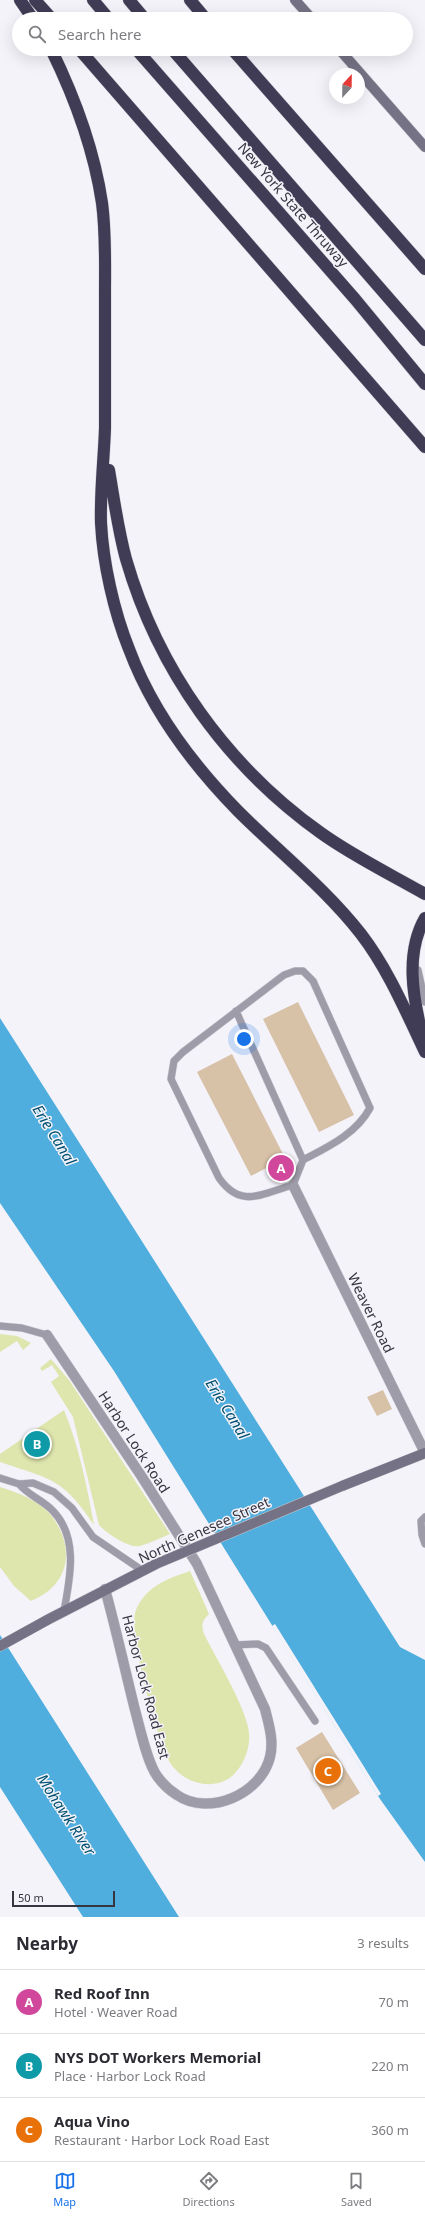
<!DOCTYPE html>
<html lang="en">
<head>
<meta charset="utf-8">
<style>
	:root { --surface:#fff; --page:#f2f2f3; --text:#2b2b33; --muted:#7c7c81; --line:#e1e1e2; --accent:#1a73e8 }
	body { margin:0; font-family:"Noto Sans",sans-serif; background:var(--page); color:var(--text) }
	.compass { position:absolute; left:329px; top:68px; width:36px; height:36px; border-radius:50%; background:var(--surface); box-shadow:0 4px 16px #0002; rotate:22deg }
	.scale { position:absolute; left:12px; bottom:10px; width:103px; box-sizing:border-box; padding-left:4px; border:2px solid #363541; border-top:0; font-size:11px; line-height:14px; white-space:nowrap; color:#363541; -webkit-text-stroke:3px #f4f3fa; paint-order:stroke }
	.you { position:absolute; left:244px; top:1039px; width:14px; height:14px; margin:-10px; border:3px solid #fff; border-radius:50%; background:#1a73e8; box-shadow:0 0 0 6px #1a73e833 }
	.badge { display:grid; place-items:center; width:26px; height:26px; border-radius:50%; background:var(--accent); color:#fff; font-size:13px; font-weight:700 }
	.pin { position:absolute; translate:-50% -50%; border:2px solid #fff; box-shadow:0 1px 4px #0006 }
	.list { margin:0; padding:0; list-style:none }
	h2 { display:flex; justify-content:space-between; align-items:center; height:52px; margin:0; padding:0 16px; font-size:17px }
	h2 small { font-size:13px; font-weight:400; color:var(--muted) }
	.list li { display:grid; grid-template-columns:26px 1fr auto; gap:12px; align-items:center; box-sizing:border-box; height:64px; padding:0 16px; border-top:1px solid var(--line) }
	.list b { display:block; font-size:15px; white-space:nowrap }
	.list p { margin:0; font-size:13px; white-space:nowrap; color:var(--muted) }
	.list em { font-size:13px; font-style:normal; color:var(--muted) }
	.icon { flex:none; width:22px; height:22px; fill:none; stroke:currentColor; stroke-width:2; stroke-linecap:round; stroke-linejoin:round }
	.map { position:relative; flex:none; width:425px; height:1917px; overflow:hidden }
	.search { position:absolute; background:var(--surface); box-shadow:0 4px 16px #0002; left:12px; right:12px; top:12px; height:44px; display:flex; align-items:center; gap:10px; box-sizing:border-box; padding:0 14px; border-radius:22px; color:var(--muted); font-size:15px }
	.sheet { height:244px; background:var(--surface) }
	nav { display:flex; justify-content:space-around; align-items:center; box-sizing:border-box; height:56px; border-top:1px solid var(--line); background:var(--surface); font-size:11px; color:var(--muted) }
	nav a { display:grid; justify-items:center; gap:2px }
	nav .on { color:var(--accent) }
	.map>svg:first-child { display:block }
	.green { fill:#dee5ad }
	.water { fill:#4faedd }
	.pier { fill:#f4f3fa }
	.building { fill:#d7c1a7 }
	.lines { fill:none; stroke-linecap:round; stroke-linejoin:round }
	.service-casing { stroke:#cecdd5; stroke-width:8 }
	.minor-casing { stroke:#cecdd5; stroke-width:11 }
	.secondary-casing { stroke:#cecdd5; stroke-width:11 }
	.motorway-casing { stroke:#cecdd5; stroke-width:13 }
	.service { stroke:#9e9ca9; stroke-width:7 }
	.minor { stroke:#9e9ca9; stroke-width:10 }
	.secondary { stroke:#757285; stroke-width:10 }
	.motorway { stroke:#403c55; stroke-width:12 }
	.secondary-bridge-casing { stroke:#cecdd5; stroke-width:11; stroke-linecap:butt }
	.secondary-bridge { stroke:#757285; stroke-width:10 }
	.labels { text-anchor:middle; stroke-width:3; stroke-linejoin:round; paint-order:stroke }
	.street-label { font-size:14px; fill:#363541; stroke:#f4f3fa }
	.water-label { font-size:15px; font-style:italic; fill:#005171; stroke:#f4f3fa }
</style>
</head>
<body>
<div class="map">
<svg width="425" height="1917" viewBox="0 0 425 1917">
	<rect width="100%" height="100%" fill="#f4f3fa"/>
	<path class="green" d="M0,1334L17,1336L31,1343L23,1350L17,1341L0,1352Z
		M51,1359L69,1380L170,1534C160,1538 150,1543 140,1546C130,1549 106,1533 99,1525L73,1417L51,1382L59,1376L52,1365L42,1371L40,1368Z
		M64,1410C79,1447 87,1486 94,1525C63,1478 50,1479 0,1462V1454Z
		M0,1487C18,1493 39,1500 51,1515C76,1548 70,1585 31,1601L14,1586L0,1567Z
		M190,1571L209,1614C202,1621 201,1625 204,1634C216,1658 247,1709 249,1733C251,1752 239,1776 222,1782C207,1787 191,1783 179,1773C175,1769 170,1764 168,1759C157,1737 127,1630 136,1610C146,1586 167,1579 190,1571Z"/>
	<path class="water" d="M0,1018L400,1647L425,1660V1862L380,1799L114,1371L0,1203Z
		M0,1635L179,1917H83L0,1787Z"/>
	<path class="pier" d="M275,1624L381,1794L378,1796L272,1626Z"/>
	<path class="building" d="M298,1002L354,1115L319,1132L263,1019Z
		M232,1054L285,1158L251,1176L197,1072Z
		M383,1390L392,1409L377,1416L367,1397Z
		M322,1732L360,1793L333,1810L296,1748Z"/>
	<g class="lines">
		<defs>
			<path id="service" d="M418,970L425,1002
				M295,971H303L313,981L370,1108C356,1134 328,1147 303,1160L293,1185C261,1194 241,1209 219,1178L171,1079L174,1061L183,1052L284,975Z
				M236,1011L303,1160
				M0,1326L22,1328L47,1335
				M0,1478L19,1484L33,1483L54,1492L72,1508L93,1537L143,1571
				M19,1484C29,1496 43,1500 53,1511C79,1538 70,1578 64,1611
				M425,1517L421,1521L422,1535L425,1544
				M235,1645L258,1644L266,1648L315,1721"/>
			<path id="minor" d="M293,1185L425,1453
				M47,1335L142,1477L197,1564L265,1709C269,1725 274,1741 270,1757C261,1794 209,1817 177,1795C169,1790 162,1783 157,1776C147,1762 140,1728 135,1710C125,1670 116,1629 105,1589"/>
			<path id="secondary" d="M295,0L312,19
				M339,49L425,147
				M342,1486L425,1453
				M0,1646L49,1619L156,1564"/>
			<path id="motorway" d="M20,0L33,19
				M35,0L52,19
				M93,0L109,19
				M129,0L145,19
				M190,0L206,19
				M51,49C75,98 94,149 102,203C106,233 105,263 105,293C105,338 105,383 105,428C104,459 100,491 101,523C103,563 114,612 129,649C152,711 192,764 238,811C279,852 325,888 361,934C388,969 406,1012 425,1052
				M79,49L425,447
				M136,49L355,299L425,384
				M172,49L425,340
				M232,49L425,269
				M109,470C114,499 118,530 126,559C158,670 227,766 321,833C353,856 390,874 425,894
				M422,1034C413,997 405,953 425,918"/>
		</defs>
		<use href="#service" class="service-casing"/>
		<use href="#minor" class="minor-casing"/>
		<use href="#secondary" class="secondary-casing"/>
		<use href="#motorway" class="motorway-casing"/>
		<use href="#service" class="service"/>
		<use href="#minor" class="minor"/>
		<use href="#secondary" class="secondary"/>
		<use href="#motorway" class="motorway"/>
		<defs>
			<path id="secondary-bridge" d="M156,1564L342,1486"/>
		</defs>
		<use href="#secondary-bridge" class="secondary-bridge-casing"/>
		<use href="#secondary-bridge" class="secondary-bridge"/>
	</g>
	<g class="labels">
		<g class="street-label">
			<text transform="translate(293 205) rotate(49)" y="5">New York State Thruway</text>
			<text transform="translate(371 1313) rotate(64)" y="5">Weaver Road</text>
			<text transform="translate(134 1442) rotate(57)" y="5">Harbor Lock Road</text>
			<text transform="translate(204 1530) rotate(-24)" y="5">North Genesee Street</text>
			<text transform="translate(146 1687) rotate(75)" y="5">Harbor Lock Road East</text>
		</g>
		<g class="water-label">
			<text transform="translate(54 1135) rotate(58)" y="5">Erie Canal</text>
			<text transform="translate(227 1409) rotate(58)" y="5">Erie Canal</text>
			<text transform="translate(66 1815) rotate(57)" y="5">Mohawk River</text>
		</g>
	</g>
</svg>
<svg class="compass" viewBox="-18 -18 36 36"><path d="M0-13l5 13h-10z" fill="#e53935"/><path d="M0 13l5-13h-10z" fill="#7c7c81"/></svg>
<div class="scale">50 m</div>
<div class="you"></div>
<div class="pin badge" style="left:281px;top:1168px;background:#d1479c">A</div>
<div class="pin badge" style="left:37px;top:1444px;background:#0f9aa8">B</div>
<div class="pin badge" style="left:328px;top:1771px;background:#e8710a">C</div>
<div class="search"><svg class="icon" aria-label="search" viewBox="0 0 24 24"><circle cx="10" cy="10" r="6"/><path d="M15 15l6 6"/></svg>Search here</div>
</div>
<section class="sheet">
<h2>Nearby<small>3 results</small></h2>
<ul class="list">
<li><span class="badge" style="background:#d1479c">A</span><div><b>Red Roof Inn</b><p>Hotel · Weaver Road</p></div><em>70 m</em></li>
<li><span class="badge" style="background:#0f9aa8">B</span><div><b>NYS DOT Workers Memorial</b><p>Place · Harbor Lock Road</p></div><em>220 m</em></li>
<li><span class="badge" style="background:#e8710a">C</span><div><b>Aqua Vino</b><p>Restaurant · Harbor Lock Road East</p></div><em>360 m</em></li>
</ul>
</section>
<nav>
<a class="on"><svg class="icon" aria-label="map" viewBox="0 0 24 24"><path d="M3 6l6-2 6 2 6-2v14l-6 2-6-2-6 2zM9 4v14M15 6v14"/></svg>Map</a>
<a><svg class="icon" aria-label="directions" viewBox="0 0 24 24"><path d="M12 3l9 9-9 9-9-9zM9 14v-3h6M13 9l2 2-2 2"/></svg>Directions</a>
<a><svg class="icon" aria-label="saved" viewBox="0 0 24 24"><path d="M7 4h10v16l-5-4-5 4z"/></svg>Saved</a>
</nav>
</body>
</html>
